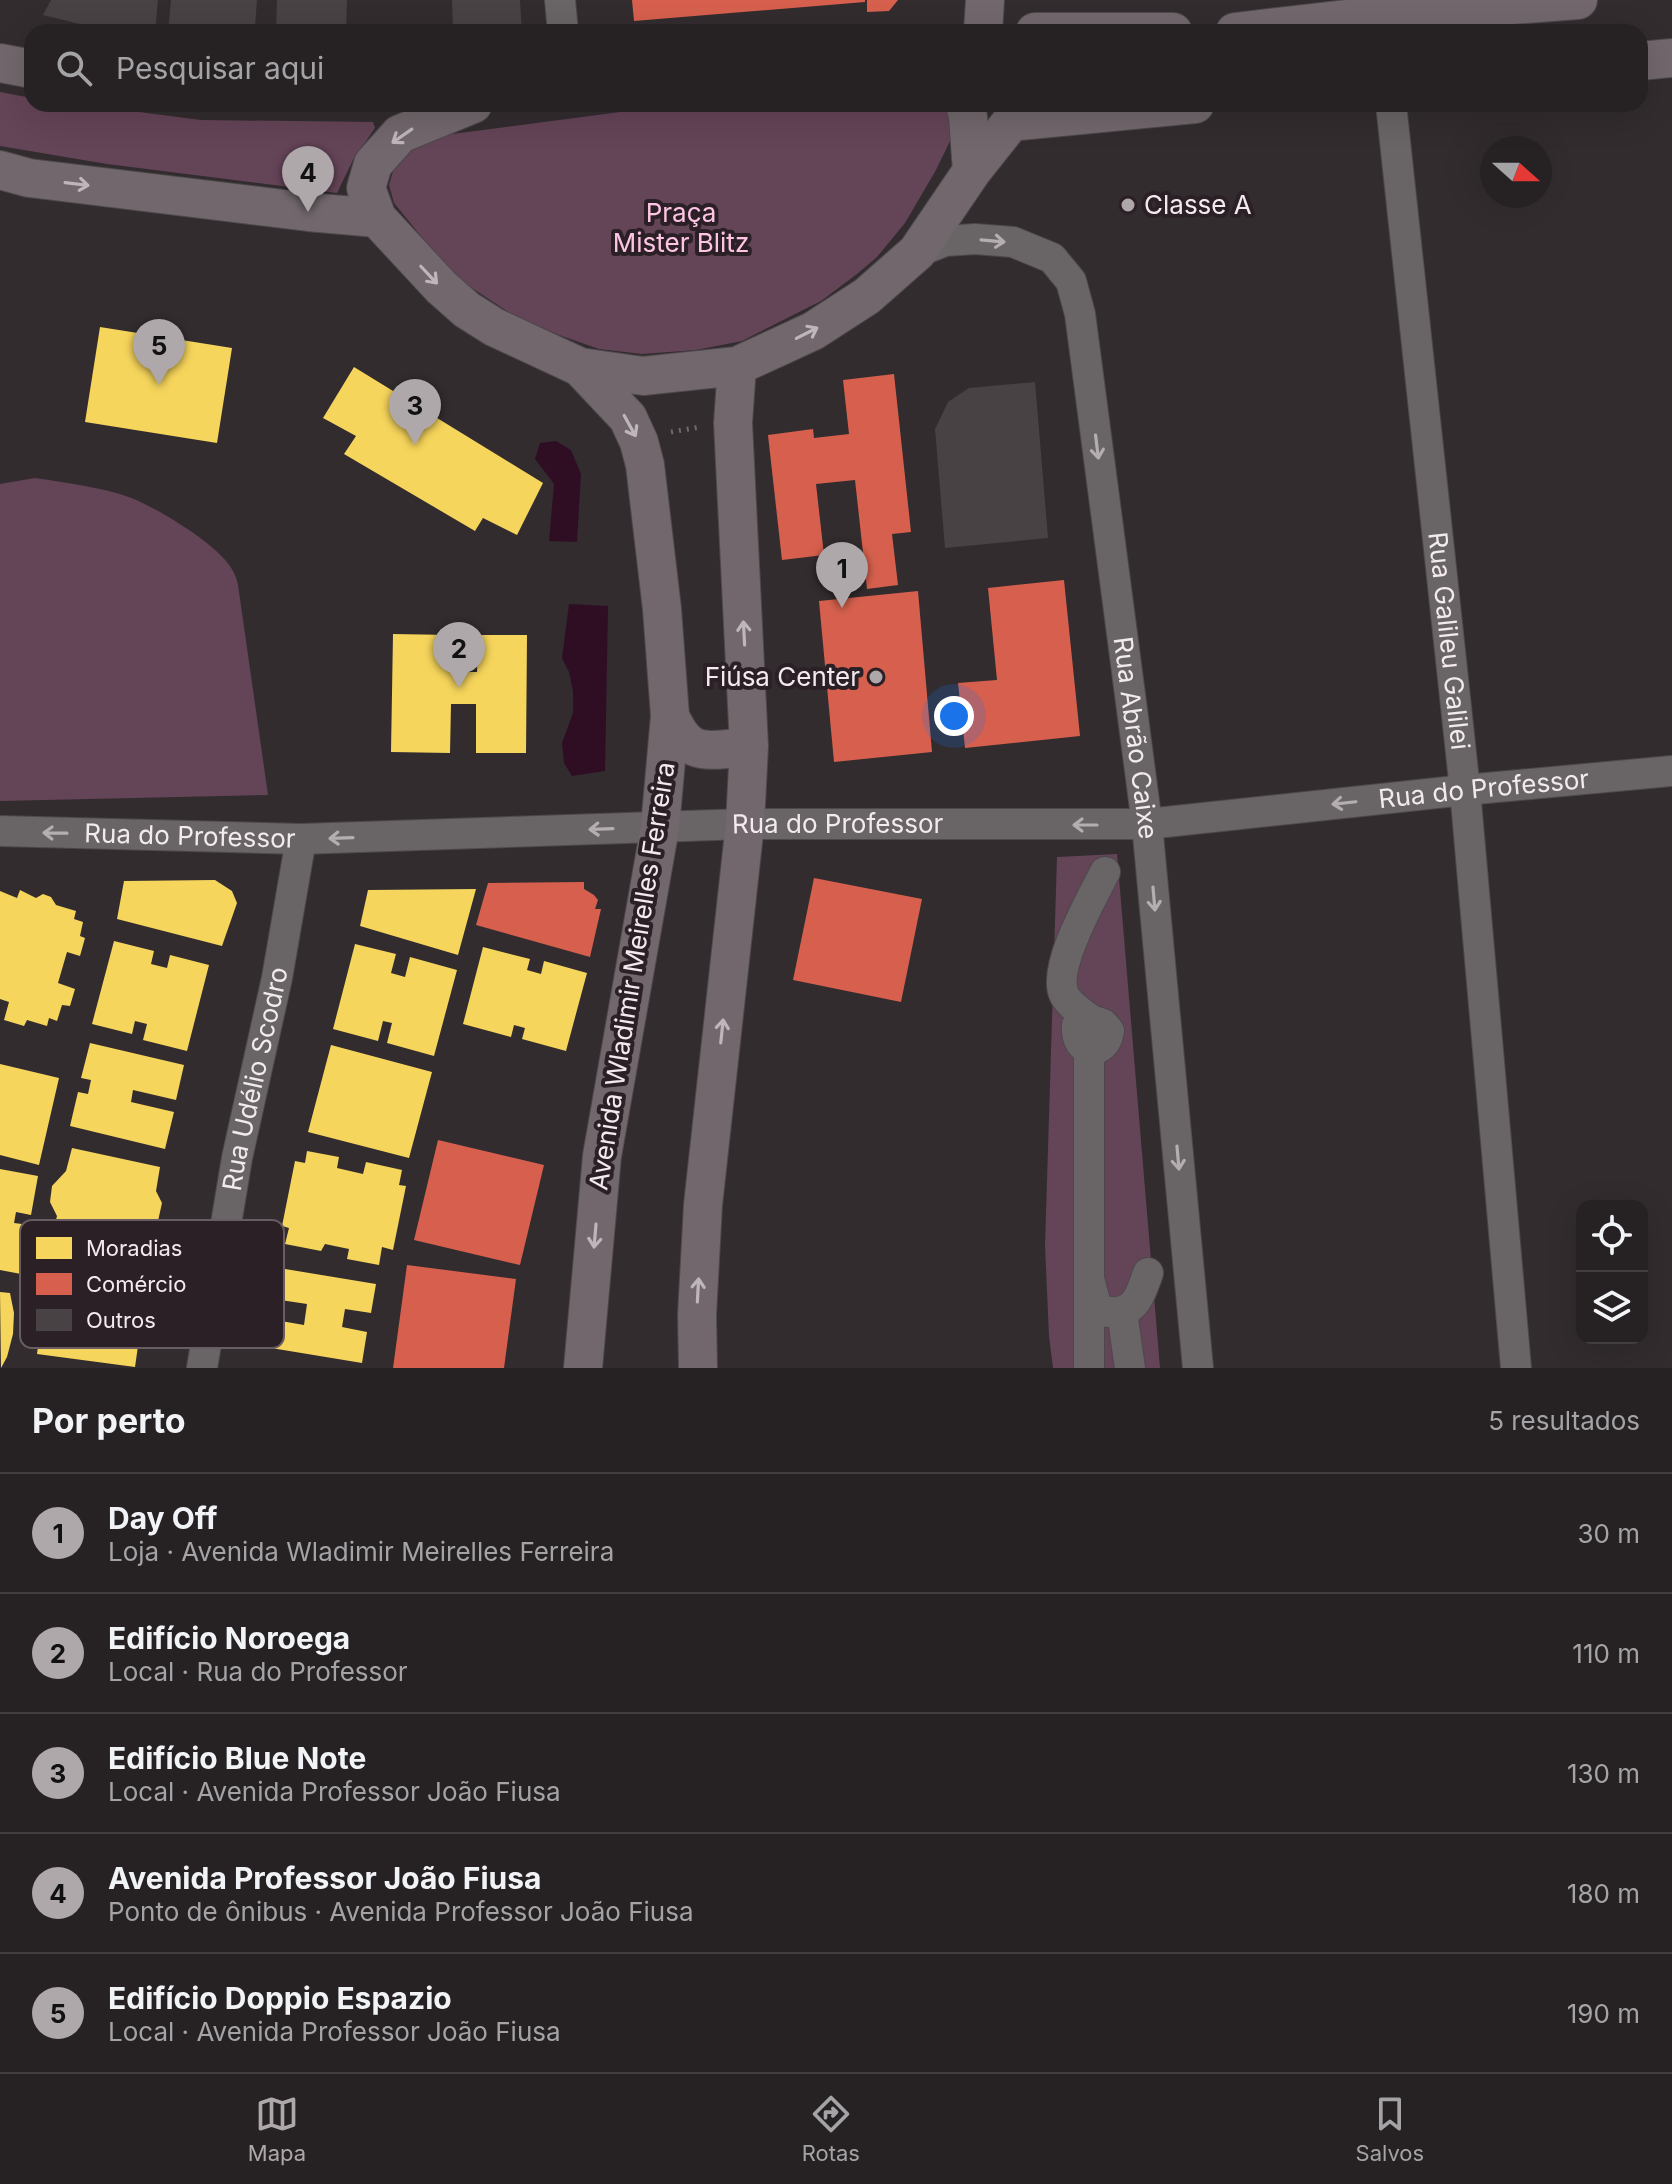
<!DOCTYPE html>
<html lang="pt">
<head>
<meta charset="utf-8">
<style>
	:root { --surface:#262123; --page:#322e30; --text:#f1f3f6; --muted:#a4a3a6; --line:#423e41; --accent:#afa8ab }
	body { margin:0; font-family:Inter,sans-serif; background:var(--page); color:var(--text) }
	.controls { position:absolute; right:24px; bottom:24px; display:grid; overflow:hidden; border-radius:16px; box-shadow:0 8px 32px #0002 }
	.controls button { width:72px; height:72px; display:grid; place-items:center; padding:0; border:0; border-bottom:2px solid var(--line); background:var(--surface); color:var(--text); font:40px sans-serif }
	.compass { position:absolute; left:1480px; top:136px; width:72px; height:72px; border-radius:50%; background:var(--surface); box-shadow:0 8px 32px #0002; rotate:111deg }
	.you { position:absolute; left:954px; top:716px; width:28px; height:28px; margin:-20px; border:6px solid #fff; border-radius:50%; background:#1a73e8; box-shadow:0 0 0 12px #1a73e833 }
	.badge { display:grid; place-items:center; width:52px; height:52px; border-radius:50%; background:var(--accent); color:#111; font-size:26px; font-weight:700 }
	.pin { position:absolute; translate:-50% -66px; filter:drop-shadow(0 2px 4px #0008) }
	.pin::after { content:''; position:absolute; top:42px; width:28px; height:24px; background:inherit; clip-path:polygon(0 0,100% 0,50% 100%) }
	.list { margin:0; padding:0; list-style:none }
	h2 { display:flex; justify-content:space-between; align-items:center; height:104px; margin:0; padding:0 32px; font-size:34px }
	h2 small { font-size:26px; font-weight:400; color:var(--muted) }
	.list li { display:grid; grid-template-columns:52px 1fr auto; gap:24px; align-items:center; box-sizing:border-box; height:120px; padding:0 32px; border-top:2px solid var(--line) }
	.list b { display:block; font-size:30px; white-space:nowrap }
	.list p { margin:0; font-size:26px; white-space:nowrap; color:var(--muted) }
	.list em { font-size:26px; font-style:normal; color:var(--muted) }
	.icon { flex:none; width:44px; height:44px; fill:none; stroke:currentColor; stroke-width:2; stroke-linecap:round; stroke-linejoin:round }
	.map { position:relative; flex:none; width:1672px; height:1368px; overflow:hidden }
	.search { position:absolute; background:var(--surface); box-shadow:0 8px 32px #0002; left:24px; right:24px; top:24px; height:88px; display:flex; align-items:center; gap:20px; box-sizing:border-box; padding:0 28px; border-radius:24px; color:var(--muted); font-size:30px }
	.sheet { height:704px; background:var(--surface) }
	nav { display:flex; justify-content:space-around; align-items:center; box-sizing:border-box; height:112px; border-top:2px solid var(--line); background:var(--surface); font-size:22px; color:var(--muted) }
	nav a { display:grid; justify-items:center; gap:4px }
	nav .on { color:var(--accent) }
	.map>svg:first-child { display:block }
	.green { fill:#644457 }
	.water { fill:#2f0e23 }
	.homes { fill:#f6d55c }
	.shops { fill:#d6604d }
	.building { fill:#484245 }
	.lines { fill:none; stroke-linecap:round; stroke-linejoin:round }
	.minor-casing { stroke:#4d484b; stroke-width:32 }
	.major-casing { stroke:#4d484b; stroke-width:40 }
	.path { stroke:#6e696c; stroke-width:5; stroke-dasharray:2 6; stroke-linecap:butt }
	.minor { stroke:#696466; stroke-width:30 }
	.major { stroke:#71676c; stroke-width:38 }
	.oneway { stroke:#beb6ba }
	.oneway2 { stroke:#b4aeb1 }
	.poi-dot { fill:#afa8ab; stroke:#2b2026; stroke-width:3 }
	.labels { text-anchor:middle; stroke-width:8; stroke-linejoin:round; paint-order:stroke }
	.poi-label { font-size:26px; fill:#f2eaee; stroke:#2b2026; text-anchor:start }
	.park-label { font-size:26px; fill:#fec4e4; stroke:#2b2026 }
	.street-label { font-size:26px; fill:#f2eaee; stroke:#2b2026 }
	.key { fill:#2b2026; stroke:#675d62; stroke-width:2 }
	.key-label { font-size:22px; fill:#f2eaee }
</style>
</head>
<body>
<div class="map">
<svg width="1672" height="1368" viewBox="0 0 1672 1368">
	<rect width="100%" height="100%" fill="#322c2f"/>
	<path class="green" d="M0,92L32,98V104H77L201,120L373,122L375,128L353,160L337,193L107,164L0,146Z
		M681,104H948L952,137L936,170L905,223L877,257L857,274L821,301L742,341L696,350L642,354L599,349L559,335L513,315L469,286L442,262L394,203L389,185L394,168L412,149L429,140L452,134Z
		M35,478C67,483 103,487 134,499C160,510 223,547 234,573C236,577 237,581 238,585L268,795L0,801V484Z
		M1117,854L1160,1368H1053L1049,1336L1045,1246L1057,857Z"/>
	<path class="water" d="M556,441L571,450L581,474L577,542L549,541L554,484L535,459L540,443Z
		M569,604L608,606L605,771L572,776L564,763L562,743L573,713V691L569,672L562,658Z"/>
	<path class="homes" d="M100,327L232,348L217,443L85,422Z
		M354,367L543,483L517,535L483,518L475,531L344,454L356,436L323,418Z
		M393,634L452,635L451,672H477L478,635H527L526,753H476V704H451L450,753L391,752Z
		M215,880L232,891L237,903L222,946L117,919L124,881Z
		M476,889L458,955L360,926L368,890Z
		M20,890L36,898L43,894L51,897L56,905L76,911L74,919L83,922L80,936L85,938L80,956L67,952L58,983L75,989L70,1006L62,1005L57,1021L49,1018L47,1026L27,1020L24,1026L4,1020L9,1002L0,999V891L17,898Z
		M114,941L154,951L151,964L167,968L170,955L209,965L187,1051L143,1040L147,1024L135,1021L132,1034L92,1024Z
		M355,944L396,954L391,973L405,977L410,957L457,970L434,1056L387,1043L392,1023L383,1021L378,1041L333,1029Z
		M483,947L530,959L527,970L541,974L544,961L587,973L566,1051L522,1039L525,1028L514,1025L511,1037L463,1024Z
		M90,1043L184,1065L176,1100L133,1090L131,1102L174,1112L165,1149L70,1126L78,1092L88,1094L91,1080L81,1078Z
		M331,1045L432,1072L409,1158L308,1132Z
		M0,1064L59,1078L39,1165L0,1155Z
		M72,1148L160,1167L156,1191L162,1203L158,1221L145,1231L140,1251L53,1232L57,1216L50,1202L52,1186L66,1171Z
		M307,1151L339,1157L337,1168L363,1174L366,1162L402,1170L399,1185L406,1186L393,1250L382,1247L379,1265L347,1259L349,1249L325,1244L321,1251L285,1244L289,1228L282,1226L295,1161L305,1163Z
		M0,1169L38,1176L31,1215L16,1212L14,1223L30,1225L21,1274L0,1270Z
		M47,1267L148,1280L143,1317L116,1313L114,1328L140,1332L135,1367L37,1354L41,1324L69,1327L72,1306L42,1302Z
		M273,1267L376,1284L371,1313L345,1309L342,1327L367,1332L362,1363L259,1346L264,1318L304,1325L307,1304L267,1298Z
		M0,1292L10,1293L14,1313L13,1334L7,1357L1,1368Z"/>
	<path class="shops" d="M632,0H865V2L634,21Z
		M867,0H898L889,11L867,12Z
		M894,374L911,532L892,534L898,585L867,589L855,480L816,484L824,555L782,560L768,435L813,429L814,438L849,434L843,380Z
		M1064,580L1080,736L965,748L958,683L997,680L988,588Z
		M918,591L932,752L834,762L819,601Z
		M814,878L922,899L901,1002L793,980Z
		M584,882V889L594,895L598,900L595,909H601L590,957L476,925L488,883Z
		M438,1140L544,1165L520,1265L414,1240Z
		M407,1265L516,1279L504,1368H393Z"/>
	<path class="building" d="M51,0H158L155,32L109,31L43,15Z
		M171,0H257L255,26L238,24V32H168Z
		M277,0H347L346,32H276Z
		M452,0H520L522,32H453Z
		M1035,382L1048,538L945,548L935,429L948,402L969,388Z"/>
	<g class="lines">
		<defs>
			<g id="minor">
				<path d="M560,0L563,32"/>
				<path id="s1" d="M1391,104L1465,790L1516,1368"/>
				<path id="s2" d="M917,252L945,241L975,239L1013,242L1052,258L1071,281L1080,314L1147,824L1198,1368"/>
				<path id="s3" d="M0,831L301,839L745,824H1147L1465,790L1672,771"/>
				<path d="M1091,1020L1103,1024L1109,1031C1107,1044 1101,1049 1089,1051C1079,1044 1076,1037 1077,1025L1083,1021L1091,1020C1082,1013 1068,1004 1064,994C1052,967 1092,898 1105,872"/>
				<path d="M1090,1282C1092,1289 1094,1302 1099,1307C1102,1312 1106,1312 1111,1312C1136,1314 1141,1293 1148,1273"/>
				<path d="M1122,1312L1130,1368"/>
				<path id="s4" d="M202,1368L237,1158L277,978L301,839"/>
				<path d="M1089,1368V1051"/>
			</g>
			<path id="major" d="M983,32L985,0
				M1035,32H1173
				M1235,32L1382,15L1578,0
				M1640,61L1672,58
				M0,63L32,69
				M965,104L968,117L972,171
				M1011,122L1195,104
				M0,170L29,178L308,212L377,218L441,287L467,310L494,327L580,367L643,376L737,366L813,331L867,296L917,252L972,171L1011,122L1019,104
				M377,218L366,188L373,164L400,134L473,104
				M580,367L628,418L639,442L645,465L662,609L670,716L660,827L602,1156L583,1368
				M670,716C675,727 683,742 695,747C708,753 735,748 749,746
				M698,1368L697,1315L703,1205L745,824L749,746L733,423L737,366"/>
		</defs>
		<use href="#minor" class="minor-casing"/>
		<use href="#major" class="major-casing"/>
		<path class="path" d="M671,432L700,427"/>
		<use href="#minor" class="minor"/>
		<use href="#major" class="major"/>
	</g>
	<defs><path id="oneway-shaft" d="M-6 0H5M1.5-3L5.5 0L1.5 3" fill="none" stroke-width="1.6" stroke-linecap="round" stroke-linejoin="round" transform="scale(2)"/></defs>
	<g class="oneway">
		<use href="#oneway-shaft" transform="translate(402 136) rotate(145)"/>
		<use href="#oneway-shaft" transform="translate(77 184) rotate(7)"/>
		<use href="#oneway-shaft" transform="translate(429 275) rotate(47)"/>
		<use href="#oneway-shaft" transform="translate(807 333) rotate(-27)"/>
		<use href="#oneway-shaft" transform="translate(630 426) rotate(61)"/>
		<use href="#oneway-shaft" transform="translate(744 633) rotate(-93)"/>
		<use href="#oneway-shaft" transform="translate(722 1031) rotate(-84)"/>
		<use href="#oneway-shaft" transform="translate(595 1236) rotate(95)"/>
		<use href="#oneway-shaft" transform="translate(698 1290) rotate(-87)"/>
	</g>
	<g class="oneway2">
		<use href="#oneway-shaft" transform="translate(993 241) rotate(5)"/>
		<use href="#oneway-shaft" transform="translate(1097 447) rotate(83)"/>
		<use href="#oneway-shaft" transform="translate(1344 803) rotate(174)"/>
		<use href="#oneway-shaft" transform="translate(1085 825) rotate(180)"/>
		<use href="#oneway-shaft" transform="translate(601 829) rotate(178)"/>
		<use href="#oneway-shaft" transform="translate(55 833) rotate(-179)"/>
		<use href="#oneway-shaft" transform="translate(341 838) rotate(178)"/>
		<use href="#oneway-shaft" transform="translate(1154 899) rotate(85)"/>
		<use href="#oneway-shaft" transform="translate(1178 1158) rotate(85)"/>
	</g>
	<g class="poi-dot">
		<circle cx="1128" cy="205" r="8"/>
		<circle cx="876" cy="677" r="8"/>
	</g>
	<g class="labels">
		<g class="poi-label">
			<text x="1144" y="214">Classe A</text>
			<text x="860" y="686" text-anchor="end">Fiúsa Center</text>
		</g>
		<g class="park-label">
			<text x="681" y="222">Praça<tspan x="681" dy="30">Mister Blitz</tspan></text>
		</g>
		<g class="street-label">
			<text dy="9" stroke="none"><textPath href="#s1" startOffset="540">Rua Galileu Galilei</textPath></text>
			<text dy="9" stroke="none"><textPath href="#s2" startOffset="632">Rua Abrão Caixe</textPath></text>
			<text dy="9" stroke="none"><textPath href="#s3" startOffset="1486">Rua do Professor</textPath></text>
			<text dy="9" stroke="none"><textPath href="#s3" startOffset="838">Rua do Professor</textPath></text>
			<text dy="9" stroke="none"><textPath href="#s3" startOffset="190">Rua do Professor</textPath></text>
			<text transform="translate(632 976) rotate(-81)" y="9">Avenida Wladimir Meirelles Ferreira</text>
			<text dy="9" stroke="none"><textPath href="#s4" startOffset="294">Rua Udélio Scodro</textPath></text>
		</g>
	</g>
	<rect x="20" y="1220" width="264" height="128" rx="12" class="key"/>
	<rect x="36" y="1237" width="36" height="22" fill="#f6d55c"/>
	<rect x="36" y="1273" width="36" height="22" fill="#d6604d"/>
	<rect x="36" y="1309" width="36" height="22" fill="#484245"/>
	<g class="key-label">
		<text x="86" y="1256">Moradias</text>
		<text x="86" y="1292">Comércio</text>
		<text x="86" y="1328">Outros</text>
	</g>
</svg>
<div class="controls">
<button><svg class="icon" aria-label="locate" viewBox="0 0 24 24"><circle cx="12" cy="12" r="6"/><path d="M12 2v4M12 18v4M2 12h4M18 12h4"/></svg></button>
<button><svg class="icon" aria-label="layers" viewBox="0 0 24 24"><path d="M12 4l9 5-9 5-9-5zM3 14l9 5 9-5"/></svg></button>
</div>
<svg class="compass" viewBox="-18 -18 36 36"><path d="M0-13l5 13h-10z" fill="#e53935"/><path d="M0 13l5-13h-10z" fill="#a4a3a6"/></svg>
<div class="you"></div>
<div class="pin badge" style="left:842px;top:608px">1</div>
<div class="pin badge" style="left:459px;top:688px">2</div>
<div class="pin badge" style="left:415px;top:445px">3</div>
<div class="pin badge" style="left:308px;top:212px">4</div>
<div class="pin badge" style="left:159px;top:385px">5</div>
<div class="search"><svg class="icon" aria-label="search" viewBox="0 0 24 24"><circle cx="10" cy="10" r="6"/><path d="M15 15l6 6"/></svg>Pesquisar aqui</div>
</div>
<section class="sheet">
<h2>Por perto<small>5 resultados</small></h2>
<ul class="list">
<li><span class="badge">1</span><div><b>Day Off</b><p>Loja · Avenida Wladimir Meirelles Ferreira</p></div><em>30 m</em></li>
<li><span class="badge">2</span><div><b>Edifício Noroega</b><p>Local · Rua do Professor</p></div><em>110 m</em></li>
<li><span class="badge">3</span><div><b>Edifício Blue Note</b><p>Local · Avenida Professor João Fiusa</p></div><em>130 m</em></li>
<li><span class="badge">4</span><div><b>Avenida Professor João Fiusa</b><p>Ponto de ônibus · Avenida Professor João Fiusa</p></div><em>180 m</em></li>
<li><span class="badge">5</span><div><b>Edifício Doppio Espazio</b><p>Local · Avenida Professor João Fiusa</p></div><em>190 m</em></li>
</ul>
</section>
<nav>
<a class="on"><svg class="icon" aria-label="map" viewBox="0 0 24 24"><path d="M3 6l6-2 6 2 6-2v14l-6 2-6-2-6 2zM9 4v14M15 6v14"/></svg>Mapa</a>
<a><svg class="icon" aria-label="directions" viewBox="0 0 24 24"><path d="M12 3l9 9-9 9-9-9zM9 14v-3h6M13 9l2 2-2 2"/></svg>Rotas</a>
<a><svg class="icon" aria-label="saved" viewBox="0 0 24 24"><path d="M7 4h10v16l-5-4-5 4z"/></svg>Salvos</a>
</nav>
</body>
</html>
